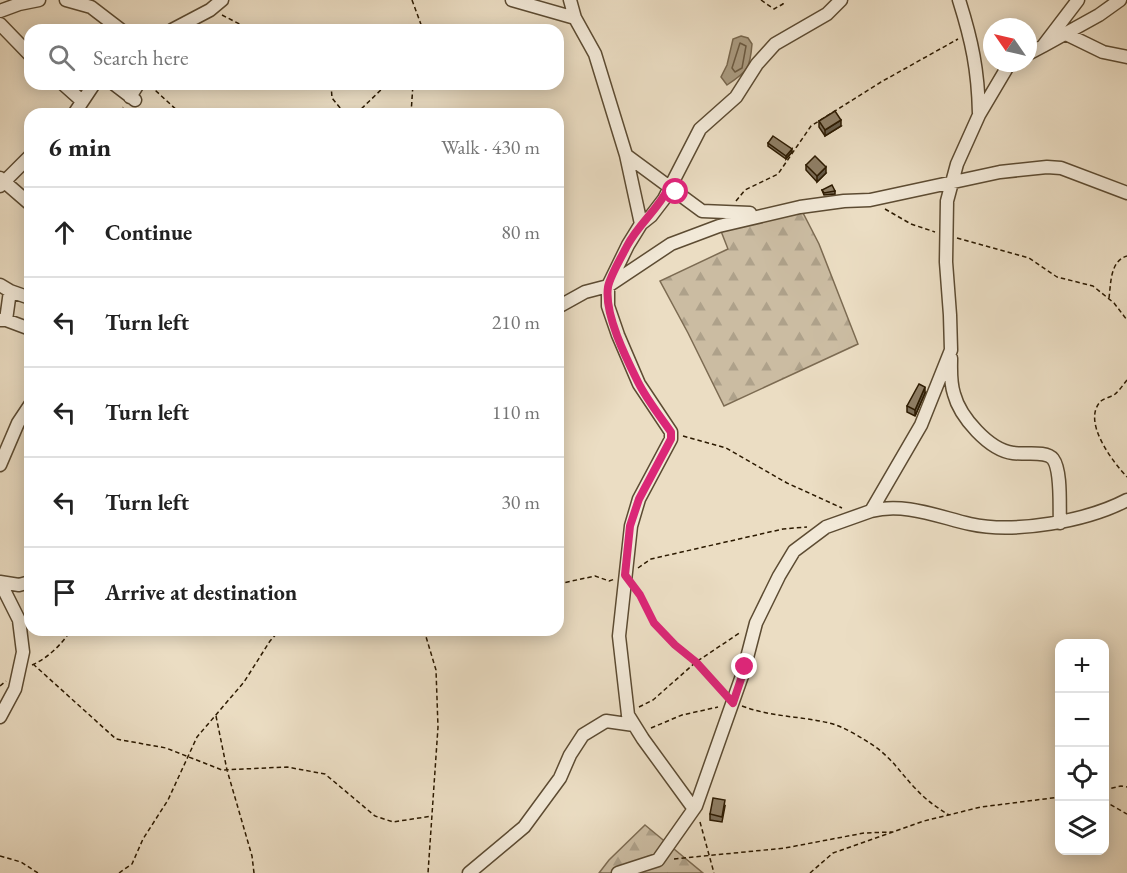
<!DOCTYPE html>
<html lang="en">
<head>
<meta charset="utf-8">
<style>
	:root { --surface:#fff; --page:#f2f2f2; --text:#222; --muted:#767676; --line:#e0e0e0 }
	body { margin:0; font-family:"EB Garamond",serif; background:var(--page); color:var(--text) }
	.controls { position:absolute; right:18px; bottom:18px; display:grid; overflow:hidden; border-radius:12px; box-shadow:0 3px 15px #0003 }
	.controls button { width:54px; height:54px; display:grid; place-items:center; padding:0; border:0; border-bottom:2px solid var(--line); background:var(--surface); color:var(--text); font:30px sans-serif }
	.compass { position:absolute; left:983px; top:18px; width:54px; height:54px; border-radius:50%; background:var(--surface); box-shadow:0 3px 15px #0003; rotate:304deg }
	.stop { position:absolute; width:18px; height:18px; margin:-14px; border:4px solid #db2777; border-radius:50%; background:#fff }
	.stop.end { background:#db2777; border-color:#fff; box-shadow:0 2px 6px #0008 }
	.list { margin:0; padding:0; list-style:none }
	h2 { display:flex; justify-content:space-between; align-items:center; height:78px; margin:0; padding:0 24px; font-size:26px }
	h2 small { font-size:20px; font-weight:400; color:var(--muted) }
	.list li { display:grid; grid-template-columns:39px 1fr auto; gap:18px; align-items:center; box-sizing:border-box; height:90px; padding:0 24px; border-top:2px solid var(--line) }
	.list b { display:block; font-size:22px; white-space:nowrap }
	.list em { font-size:20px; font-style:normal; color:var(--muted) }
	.icon { flex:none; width:33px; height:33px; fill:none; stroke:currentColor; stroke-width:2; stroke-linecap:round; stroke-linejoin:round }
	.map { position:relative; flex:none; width:1127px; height:873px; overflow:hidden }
	.search { position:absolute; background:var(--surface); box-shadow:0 3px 15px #0003; left:24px; top:24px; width:540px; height:66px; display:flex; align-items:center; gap:15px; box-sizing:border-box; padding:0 21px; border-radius:18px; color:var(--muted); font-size:22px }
	.panel { position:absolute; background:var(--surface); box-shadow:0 3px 15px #0003; left:24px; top:108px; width:540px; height:528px; border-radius:18px }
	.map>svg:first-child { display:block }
	.forest { fill:url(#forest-firs); stroke:#7c6b52; stroke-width:1.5 }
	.water { fill:#aa9b81; stroke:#78674e; stroke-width:1.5 }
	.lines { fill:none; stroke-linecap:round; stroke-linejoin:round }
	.shore { stroke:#6b5a41; stroke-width:1.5 }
	.minor-casing { stroke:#5c4b32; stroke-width:15 }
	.path { stroke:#2c1a01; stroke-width:1.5; stroke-dasharray:4.5 3; stroke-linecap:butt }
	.minor { stroke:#f2e9d8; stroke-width:12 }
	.wall { fill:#7b6d58; stroke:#2c1a01; stroke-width:1.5 }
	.shaded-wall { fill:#645947; stroke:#2c1a01; stroke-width:1.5 }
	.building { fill:#8f7f66; stroke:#2c1a01; stroke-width:1.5 }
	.route { stroke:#db2777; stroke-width:8 }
</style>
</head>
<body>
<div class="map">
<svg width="1127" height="873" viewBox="0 0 1127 873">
	<defs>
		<pattern id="forest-firs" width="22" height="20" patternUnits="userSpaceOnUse" patternTransform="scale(1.5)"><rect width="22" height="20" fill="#cbbca2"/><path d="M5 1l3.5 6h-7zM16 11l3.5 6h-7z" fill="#aea18a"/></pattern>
	</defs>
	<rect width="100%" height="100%" fill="#ebddc3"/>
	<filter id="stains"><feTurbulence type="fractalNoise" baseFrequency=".00333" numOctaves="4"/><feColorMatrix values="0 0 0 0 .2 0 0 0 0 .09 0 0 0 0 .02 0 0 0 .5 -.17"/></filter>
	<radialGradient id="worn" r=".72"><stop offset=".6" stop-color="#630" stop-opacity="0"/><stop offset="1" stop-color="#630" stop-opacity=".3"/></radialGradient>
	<path class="forest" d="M800,207L819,244L858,344L724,406L688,333L660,281L728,249L719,226Z
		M645,825L703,873H599L609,860Z"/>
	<path class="water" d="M741,36L748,38L752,44C750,69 748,71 727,85L721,77L727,65L733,39Z"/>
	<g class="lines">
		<path class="shore" d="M740,43L746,46L742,68L735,72L732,68Z"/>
		<defs>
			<path id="minor" d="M66,0L91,7L121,30
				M512,0L575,18
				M570,0L575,18L595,54L626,155L641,224L628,245L608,286V306L618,335L639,384L671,432V439L639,499L631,526L619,636L628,715L643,739L694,809
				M959,0C972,41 978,70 979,113
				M0,11L19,4L39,0
				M0,24L30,55
				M172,30L210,10L222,0
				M1064,33L1103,52L1127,57
				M1043,46L1099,15L1120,0
				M1028,54L1043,46L1078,0
				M63,84L82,101
				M114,84L135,100
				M130,97L138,84
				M74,114L94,84
				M626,155L702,211L750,213
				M0,178L30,204
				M0,186L30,156
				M641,224L651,216L664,199L700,129L736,97L757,64L775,44L827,14L841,0
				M0,285L10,291L30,298
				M558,307L585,292L608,286L671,244L719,226L800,207L844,201L870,200L1000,172L1047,167L1061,168L1127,193
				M0,320H6L30,329
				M6,320L10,291
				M951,358C951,370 950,382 954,394C960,417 989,450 1013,453C1024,455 1046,450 1053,459C1062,471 1059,508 1060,523
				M0,465L18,423L30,405
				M871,511C904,502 939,517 970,524C1015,534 1087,521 1127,500
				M0,582L19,620L23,652L15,689L0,717
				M0,582L19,585L30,582
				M469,873L524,827L560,778L570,755L583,735L606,721L634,725
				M618,873L658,860L696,806L743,673L756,623L779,576L794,551L826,527L871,511L921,425L951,350L950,315L946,262L947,201L957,164L979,115L1008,66L1013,63"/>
		</defs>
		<use href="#minor" class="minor-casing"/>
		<path class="path" d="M412,0L423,30
			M761,0L774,9L783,4V0
			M222,15L251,30
			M152,84L156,91L181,114
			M331,84L332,98L345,114
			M119,114L123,107
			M356,114L387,84
			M411,114L413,84
			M736,201L745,190L778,174L811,126L881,82L958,39
			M885,209L911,224L935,232
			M957,238L1029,258L1057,277L1093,286L1114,303L1127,320
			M1109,298C1111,283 1110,261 1127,256
			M1127,380C1123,385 1119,391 1114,395C1110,397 1105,398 1101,401C1081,421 1113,462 1127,477
			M683,436L726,448L787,483L842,508
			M638,568L651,559L783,529L807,527
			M558,584L595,576L609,581L615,579
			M635,588L654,623L675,645L696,662L724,693
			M424,630L436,670L438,727L428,873
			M33,664L116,739L166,748L222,770L287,767L325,774L375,816L393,822L432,816
			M32,665C48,658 62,644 71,630
			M0,686L6,681
			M742,706C771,717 800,716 829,723C841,725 864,739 874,746C893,759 901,774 916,789C926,800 936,807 949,815
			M639,707L653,700L696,662L741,632
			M216,716L227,770L252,856L254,873
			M651,728L682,715L718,707
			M1104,790L1121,786L1127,787
			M1104,801L1127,814
			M700,822L714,873
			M0,856L21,862L38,873
			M674,859L785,848L864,833L892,832
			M119,873L132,864L143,839L168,800L197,737L244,682L270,641L280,630
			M810,873L833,853L924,821L981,807L1060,797"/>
		<use href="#minor" class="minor"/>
	</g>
	<path class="wall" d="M819,121L841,126L825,136L819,127Z
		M768,143L792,152L786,159L768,146Z
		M806,165L826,173L817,182L806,170Z
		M822,190L835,191V194L824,195Z
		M925,393L915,416L907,412V406Z
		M725,806L722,822L710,820V814Z"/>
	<path class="shaded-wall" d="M841,120V126L825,136V130Z
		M792,149V152L786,159V156Z
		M826,167V173L817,182V176Z
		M925,387V393L915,416V410Z"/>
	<path class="building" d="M835,111L841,120L825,130L819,121Z
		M773,136L792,149L786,156L768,143Z
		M815,156L826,167L817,176L806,165Z
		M832,185L835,191L824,193L822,190Z
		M919,384L925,387L915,410L907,406Z
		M713,798L725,800L722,817L710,814Z"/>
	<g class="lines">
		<path class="route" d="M676,192L669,187C658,210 639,223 627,246C622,256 610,276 608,287C604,314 626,358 638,382C647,400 660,416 671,432V439L639,499L630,526L625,575L640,595L654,623L675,645L696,662L733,703L745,667"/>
	</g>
	<rect width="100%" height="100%" filter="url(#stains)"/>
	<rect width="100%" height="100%" fill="url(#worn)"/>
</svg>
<div class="controls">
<button>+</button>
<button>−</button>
<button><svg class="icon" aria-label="locate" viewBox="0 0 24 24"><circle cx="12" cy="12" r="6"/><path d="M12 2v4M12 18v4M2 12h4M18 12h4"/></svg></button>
<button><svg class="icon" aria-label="layers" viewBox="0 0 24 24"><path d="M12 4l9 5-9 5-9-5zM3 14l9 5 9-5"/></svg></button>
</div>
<svg class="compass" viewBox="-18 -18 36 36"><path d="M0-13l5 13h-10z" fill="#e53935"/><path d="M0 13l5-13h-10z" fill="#767676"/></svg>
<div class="stop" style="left:676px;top:192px"></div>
<div class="stop end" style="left:745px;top:667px"></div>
<div class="search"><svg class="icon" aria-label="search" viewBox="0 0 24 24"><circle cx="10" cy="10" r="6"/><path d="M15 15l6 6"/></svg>Search here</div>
<section class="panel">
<h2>6 min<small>Walk · 430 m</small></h2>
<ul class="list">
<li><svg class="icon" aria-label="ahead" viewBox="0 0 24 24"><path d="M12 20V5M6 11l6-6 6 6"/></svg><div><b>Continue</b></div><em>80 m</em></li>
<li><svg class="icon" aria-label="left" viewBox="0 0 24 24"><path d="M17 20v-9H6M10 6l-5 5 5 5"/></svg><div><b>Turn left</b></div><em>210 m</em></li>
<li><svg class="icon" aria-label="left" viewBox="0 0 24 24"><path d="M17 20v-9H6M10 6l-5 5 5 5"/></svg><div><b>Turn left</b></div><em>110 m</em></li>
<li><svg class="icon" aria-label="left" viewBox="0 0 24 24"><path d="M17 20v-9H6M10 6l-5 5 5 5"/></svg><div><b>Turn left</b></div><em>30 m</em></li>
<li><svg class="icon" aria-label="arrive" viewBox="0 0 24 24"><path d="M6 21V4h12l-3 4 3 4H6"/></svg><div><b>Arrive at destination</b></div></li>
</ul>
</section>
</div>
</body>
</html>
